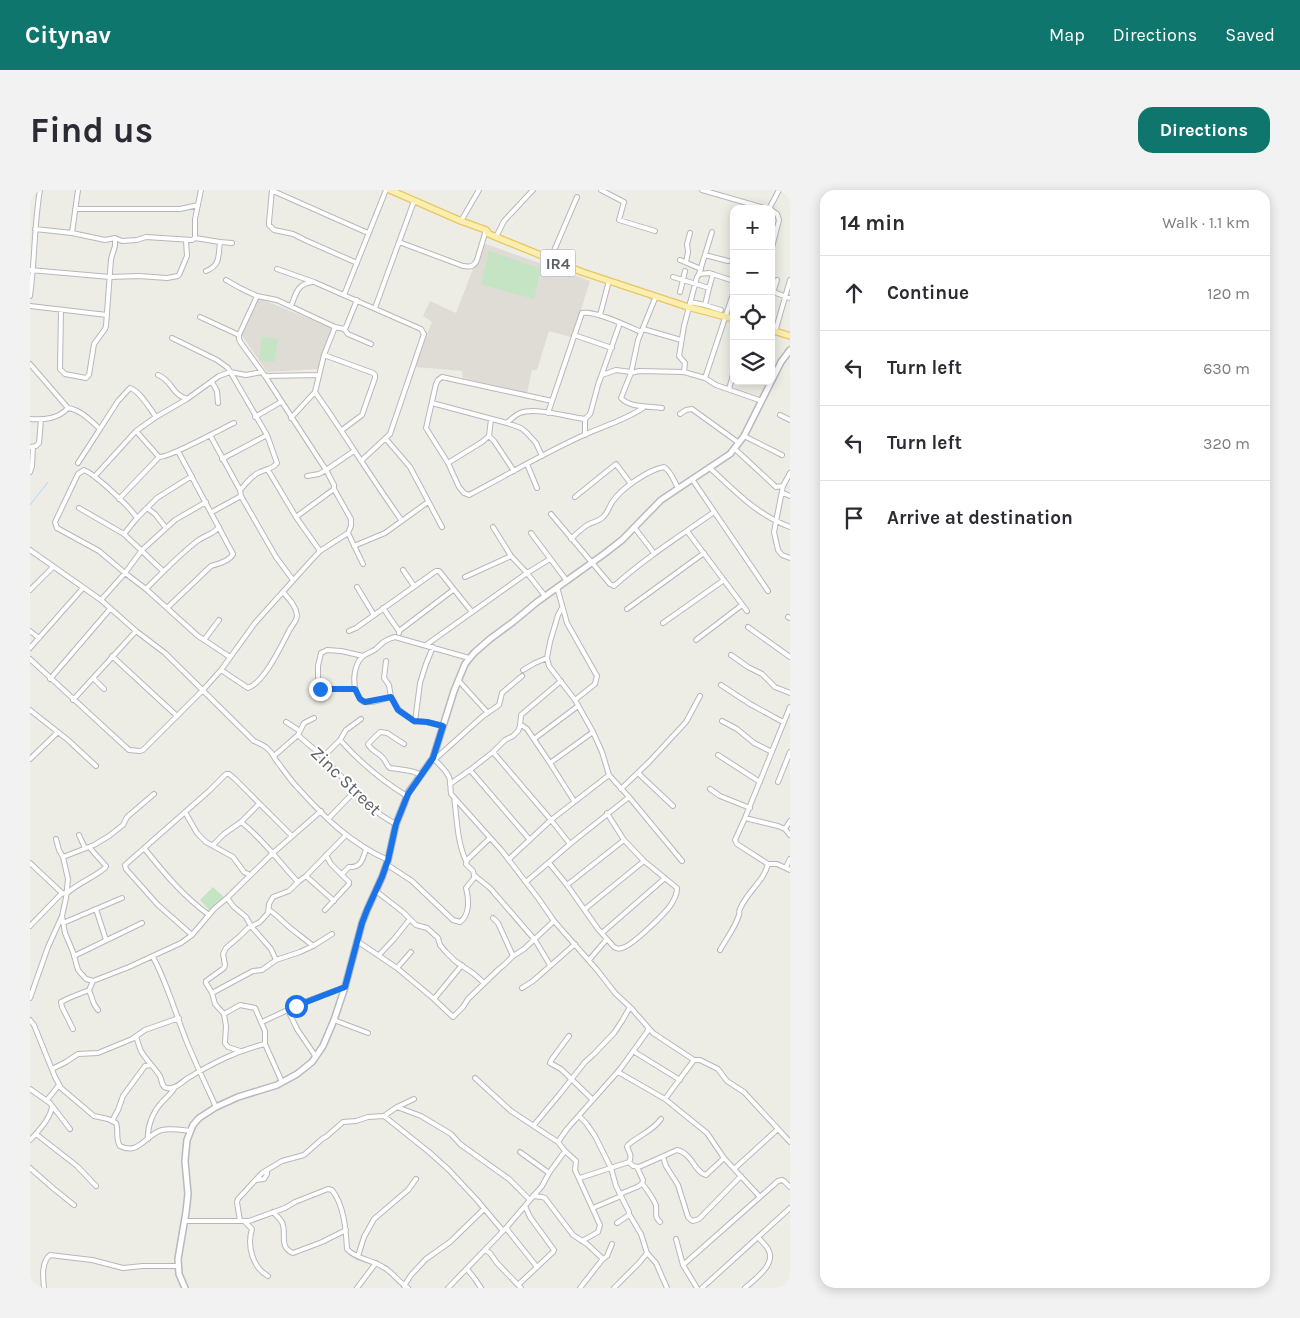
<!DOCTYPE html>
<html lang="en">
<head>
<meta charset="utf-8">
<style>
	:root { --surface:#fff; --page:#f2f2f3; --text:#2b2b33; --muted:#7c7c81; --line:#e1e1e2; --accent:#0f766e }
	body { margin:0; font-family:Karla,sans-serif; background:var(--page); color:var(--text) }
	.controls { position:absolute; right:15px; top:15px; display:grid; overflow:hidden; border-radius:10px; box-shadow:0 2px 12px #0003 }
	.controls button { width:45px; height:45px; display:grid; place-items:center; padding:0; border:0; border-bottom:1px solid var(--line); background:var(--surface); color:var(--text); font:25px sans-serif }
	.stop { position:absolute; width:15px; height:15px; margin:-11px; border:4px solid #1a73e8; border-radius:50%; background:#fff }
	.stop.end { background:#1a73e8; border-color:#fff; box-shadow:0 1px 5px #0008 }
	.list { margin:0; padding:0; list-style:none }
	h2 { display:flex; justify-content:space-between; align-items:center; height:65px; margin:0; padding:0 20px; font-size:21px }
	h2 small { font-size:16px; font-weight:400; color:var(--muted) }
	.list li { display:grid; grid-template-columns:32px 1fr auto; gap:15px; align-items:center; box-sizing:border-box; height:75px; padding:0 20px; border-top:1px solid var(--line) }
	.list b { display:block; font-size:19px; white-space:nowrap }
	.list em { font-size:16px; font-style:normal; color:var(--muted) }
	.icon { flex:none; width:28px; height:28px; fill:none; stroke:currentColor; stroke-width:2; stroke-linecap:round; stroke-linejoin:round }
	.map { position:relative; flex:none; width:760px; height:1098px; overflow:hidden; border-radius:15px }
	header { display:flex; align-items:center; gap:30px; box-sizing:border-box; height:70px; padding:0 25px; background:var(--accent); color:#fff }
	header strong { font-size:24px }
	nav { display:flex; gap:28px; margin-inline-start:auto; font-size:18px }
	.intro { display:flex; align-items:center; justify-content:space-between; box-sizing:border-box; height:120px; padding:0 30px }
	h1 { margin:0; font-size:35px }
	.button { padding:12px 22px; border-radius:15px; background:var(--accent); color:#fff; font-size:18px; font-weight:700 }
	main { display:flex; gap:30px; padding:0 30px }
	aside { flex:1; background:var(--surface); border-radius:15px; box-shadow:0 2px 12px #0003 }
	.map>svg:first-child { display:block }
	.education { fill:#dedcd4 }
	.garden { fill:#c4e4c4 }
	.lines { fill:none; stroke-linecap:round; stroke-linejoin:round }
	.stream { stroke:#aad6fa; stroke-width:1 }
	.street-casing { stroke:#b6b7bb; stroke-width:6 }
	.secondary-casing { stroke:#b7b9be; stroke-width:8 }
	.primary-casing { stroke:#e9c564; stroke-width:8 }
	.street { stroke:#fff; stroke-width:4 }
	.secondary { stroke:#fff; stroke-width:5 }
	.primary { stroke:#faefaf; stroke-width:5.5 }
	.route { stroke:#1a73e8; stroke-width:6 }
	.labels { text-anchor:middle; stroke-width:4; stroke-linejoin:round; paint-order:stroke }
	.shield { fill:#fff; stroke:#8e9093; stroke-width:1 }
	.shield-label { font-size:16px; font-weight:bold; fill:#5d6065 }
	.street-label { font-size:18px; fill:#5d6065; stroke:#fff }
</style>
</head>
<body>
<header>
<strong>Citynav</strong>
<nav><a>Map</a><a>Directions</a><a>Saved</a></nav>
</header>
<div class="intro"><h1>Find us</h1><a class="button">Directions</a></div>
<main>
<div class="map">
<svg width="760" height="1098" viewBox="0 0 760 1098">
	<rect width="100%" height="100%" fill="#eeede5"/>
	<path class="education" d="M453,53L560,91L543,145L540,147L519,141L507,180H502L497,203L433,188L432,181L385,177L392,156L402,132L393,126L400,111L426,123Z
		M231,109L302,138L288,179L237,182L213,147L212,144L225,111Z"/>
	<path class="garden" d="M459,61L511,79L504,109L451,94Z
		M232,147L248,149L244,172L229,170Z
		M183,697L194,707L179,720L170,710Z"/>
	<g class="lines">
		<path class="stream" d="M0,315L18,292"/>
		<defs>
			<path id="street" d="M242,0L239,32V35L244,40L263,44L275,50L327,73
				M571,0L594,12L589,30L625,41
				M672,0L738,19
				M243,1L338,43
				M45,19H150L168,15
				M739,19L749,0
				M741,20L747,24L749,30L741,61
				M431,31L449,0
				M5,39L42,43L75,50L85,48L92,51L107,50L116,47L162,50L165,48V29L171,0
				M42,43L48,0
				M466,47L474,31L503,0
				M165,48L190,52C188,66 191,75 176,81
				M190,52L202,53
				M369,52L433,76C440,77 444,77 447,70L456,40
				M675,65L698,71
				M520,70L547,7
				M650,70L671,79
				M656,72L658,62L657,54L660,43
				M247,79L284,92L391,139L394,144L360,244L331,271
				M0,80L80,87L109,86L137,88L148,86L149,85L157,66L156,50
				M669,84L682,42
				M643,87L653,90L655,81
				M196,90L210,98L227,106L247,110L305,137
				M679,98L683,84
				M650,102L653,90L679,98L675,115L660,112
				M743,102L760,108
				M314,105L356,0
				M0,106C5,70 4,35 10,0
				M227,106L209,145V149L211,153L235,186L296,280L289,284L277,286
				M626,106L608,150L601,183L591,208C600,218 619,216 632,218
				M741,110L747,90
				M675,115L691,120
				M0,116L77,125
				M261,116C266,104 267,94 282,92
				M345,118L384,11
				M31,120L30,179L35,184L56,188L59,185L64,154L75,139L76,136L81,69L85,56V48
				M570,125L579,91
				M170,127L209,145
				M314,139L318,144L341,154
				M613,139L651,150
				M745,142L760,90
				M544,145L582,158
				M142,148L187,170L198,178L237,245L247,273C241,281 232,279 225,285C219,289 215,295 210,300
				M294,165L343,183L345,185V188L332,225L312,240
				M0,174L38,218C51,220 60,230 70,239L88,211L100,198C110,201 120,219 126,227
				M654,182L655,173L649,166L654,136L667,87L669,84L679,83L704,91
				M601,183L609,181L654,182L675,188L686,195L732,211
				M128,185C142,190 141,204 157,209
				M572,185L586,180L601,182
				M235,186L289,185
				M675,188L704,101
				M182,192L187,201L188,213
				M699,199L704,181
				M285,202C315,245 342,289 372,331
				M522,211L412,187L408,190L406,194L396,238L418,273L429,297L434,303L439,305C477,285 514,263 554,245C574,236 595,230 613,218
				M402,213L477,233L491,238L497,243L506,253L512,266
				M518,223L552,123C565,120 598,136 611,142
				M650,224L656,220L662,219L709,253
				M750,225L760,230
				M225,227L251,212
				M261,228L285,202L294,165L305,137L314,139L316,137L327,110
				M0,229C14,230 28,229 38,218
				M555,229L560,224L561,221L568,195L590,133
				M477,233C481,229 485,225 490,223C506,217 538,227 555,229V245
				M106,241L129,267
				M180,245L210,300L211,306L246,367L263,390
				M459,246L464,251L484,281
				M714,246L752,265
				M356,249L380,277L412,337
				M0,257L6,256L9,253L11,230
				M705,259L746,297L753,296
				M192,269L237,245
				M48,273L70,239
				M418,273L452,252L459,246L461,229
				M497,274L507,298
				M680,278C705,301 727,325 760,337
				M238,280L266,327
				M0,282L2,276L3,257
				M760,283L753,296L744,342L748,360L752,365L760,368
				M65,286L106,241L126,227L157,209L189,186L200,182L216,185L232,182
				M662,289L738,401
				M753,303L760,306
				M545,307L586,274L601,294
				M89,309L129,267C139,268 191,239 204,233
				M49,318L94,344L133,381
				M117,318L125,324L136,338
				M182,322L211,306
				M521,324L580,394L584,396C615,368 650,346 684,322
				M107,328C100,317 66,285 54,280L48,284L25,332L27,338L69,361L95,383L116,399L168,446L200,467
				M463,337L481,366L497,383L515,406
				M604,337L624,363
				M657,341L717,421
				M318,343L333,374
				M501,343L537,391
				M94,344L107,328L127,308L162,286
				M541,349C547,343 552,338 559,334C564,332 569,331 573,327C578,323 579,316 583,311C592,298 618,280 634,277C641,281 644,291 648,298
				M324,356L355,343L398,312
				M0,360L71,410L106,441L135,463L224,551C229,553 234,555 238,559C243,563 244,569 249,574C255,582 261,591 268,598C295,628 320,653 358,670
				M290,361L266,327L304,299
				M373,380L384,396
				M435,387L481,366
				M327,397L344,425
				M527,397L537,433L567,486L565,494L545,510
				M116,399C132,383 148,366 166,352C173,346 184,344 189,337
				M0,400L23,377
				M71,410L95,383L112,360L145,330L176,312
				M137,418L181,376C188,374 200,371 203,364L148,261
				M353,418L369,441V443
				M532,418L528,425L520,452L517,468L519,476L545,510L563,542L572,562L579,585L599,607L652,671
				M597,419L674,363
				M758,427L760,428
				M633,433L694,390
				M718,437L760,467
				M0,441L9,448
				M319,441L326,438L406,381H409L442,422
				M369,441L423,400
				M174,450L189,430
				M666,450L712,415
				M396,455L497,383L520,369
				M0,458L53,398
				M701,465L718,477L732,484L745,497L760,503
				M82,466L147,526
				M0,469L99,560L110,561L113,560L173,500L191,480L225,433L277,375L290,361L318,343L321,336V329L304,299V295L296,280L324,261
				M356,471L354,488L359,495L361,507
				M191,480L218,498C235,492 252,454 260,439C263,434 267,431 267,425C266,416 259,409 253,402
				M493,480L505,473L517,468
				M63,488L74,499
				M20,489L80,419
				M428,490L458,523
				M691,495L720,514L753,532
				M325,499H290L288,498V476L291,463L297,460L311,461L333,466
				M43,510L106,441
				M0,520L38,550L66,576
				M692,531L707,539L724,553L742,562
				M256,532L270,541
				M385,532L390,493L396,474L403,457
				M413,536L397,532L384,531L369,520L361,507C353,509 342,514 334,512C330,511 329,507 327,503C322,493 324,475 332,467C336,463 342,462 346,459C352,453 356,449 365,447L439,468
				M490,536H493L497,539L520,573L563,542
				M268,545C276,553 286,560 294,568C317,591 337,620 366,634
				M504,549L548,516
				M310,550L316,540L331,529
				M374,554L357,543L350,542L338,554C341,561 348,562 353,568C356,571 356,575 360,578C371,580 381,579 391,585
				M463,562L521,630L540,654
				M688,565L730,592
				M244,566L268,545L274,533L284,528
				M293,567L310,550C329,571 352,591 377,606
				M403,568C409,574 416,580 419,587C421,592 420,598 421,604L472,661L508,708L524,731L568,781L585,803L602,819L623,843L664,870H670L688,879L697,891L714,902L760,952
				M0,569L28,542
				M404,570L453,526L469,515L472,503L492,486
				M520,573L544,611
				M440,580L500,650
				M608,583L643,616
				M748,592L760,562
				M420,594L440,580L463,562L475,550L483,546L488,541L490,536L491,525L531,491
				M591,599L619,572L656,532L670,506
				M680,599L690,606L720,618
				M424,607C427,628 427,652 436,671
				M155,622L167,643L176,652L203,667L214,682L220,685
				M715,628L760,517
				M298,629L325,601
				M211,632C233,649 249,672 268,692
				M755,639L760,631
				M49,645L55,658
				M760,645L755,639L748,636L715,628L705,650L707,654L738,674H747L760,680
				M460,648L437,670L436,674L443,681L444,685L460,698L505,750L520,775
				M183,655L194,644L211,632L229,614
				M114,658C135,684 152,705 179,725
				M33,667L64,655L79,646L93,635L97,627L124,604
				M479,669L521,630L579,585
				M0,673L32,703L36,704C48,693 63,688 75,678L76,676L59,657
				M519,673L537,695L594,650
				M356,674L382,691L423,730L430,732C440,725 439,709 436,698L444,688V685
				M756,677L760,669
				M312,684L319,677C331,678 333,669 336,659
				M276,686L304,711
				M496,692L540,654L599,607
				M537,695L568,739L584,757C588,759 588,759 592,758C602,756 637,722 642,713C645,708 647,703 647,698L614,671L594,650L577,623
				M346,701L373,722L380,729L364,749L349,765
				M197,708L204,717L216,727L221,736L241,759L246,770
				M66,719L76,750
				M555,719L614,671
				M239,720C246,724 251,730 258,736C266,743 275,749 283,756
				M295,720L319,694V692L301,674L296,665
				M32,726L35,743L43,762L48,780L56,789L63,791L99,777L151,753L162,745L184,719L197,708L243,663L291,621
				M463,728L468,733L483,766
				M380,729L386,735L397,738L408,748L410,755L416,762L425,771L444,784L454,793
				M33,733L92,708
				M0,736L32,703
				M572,743L635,688
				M162,745L128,715L96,679L95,675L179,601L196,584H199L205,589L262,646
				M327,751L367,778L381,762
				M690,760C696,749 705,738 709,725C710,720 708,722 711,717C718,701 734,691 738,674
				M44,766L112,733
				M123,767C137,793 145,822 156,850C165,872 176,895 186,917
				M559,770L577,749
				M367,778L404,809L423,827L433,817L438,809L469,779L474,775L483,766L494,759L524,731
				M63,791L59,800L64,814L68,820
				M492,798L503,791L545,754
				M182,803L223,781L232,780L246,770L270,762L283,756L302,744
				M0,808L18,757L32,726L36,708L38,689L33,667L29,660L26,649
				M404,809L432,775
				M258,820L267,839L286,867
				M194,824L210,815L225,818L235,841V854
				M0,830L4,835L25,887L31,898L64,926L78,929L86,933C89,940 85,949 90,956C109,966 116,944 132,940C140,938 152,940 160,941
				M304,830L338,843
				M232,832L277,811L315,797
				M43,839L32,817L31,812L39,808L59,800
				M539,846L522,869L520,873L531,879L563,910
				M106,847C108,851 109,857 111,861C116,870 124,877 130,886C132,890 131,897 137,898C145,900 152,892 158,888C183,873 206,861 235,854L252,892
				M210,861L198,857L195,853L196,836L194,824L185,814L182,803L176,793V791L194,778L195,775L193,764L196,758L210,746L218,738L230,732L238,723L239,714L243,707L259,701L268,692L276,686L316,645
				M603,861L650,890
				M664,870L635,909L677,943L694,968L730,1007
				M22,879L36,872L48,864L68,863L102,849L115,840L149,828
				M588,882L635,909
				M445,888L481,921L528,952L535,961
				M0,899L20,913L40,939
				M17,910L29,895
				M367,917L391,926L421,944L430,954L479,989L500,1010
				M354,926L399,962L418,979L447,1010L473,1041
				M549,926L556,933L565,946L581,978L586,996L599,1022V1025L587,1033
				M82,931L88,920L93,906L115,876L121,875
				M504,935L529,905L555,872L564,864L584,843L592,831L600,817
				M6,944L47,976L66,996
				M118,949C117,936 123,922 132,912C137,907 141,904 145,897
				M0,950C8,942 20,929 22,917
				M528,952L537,939L591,878L617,842L618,839
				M490,962L519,983
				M633,967L636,976L648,995L658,1027L661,1030L663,1031L669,1029L711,986
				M599,972C602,966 600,963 597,957L598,955C609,945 623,941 631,929
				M0,978L24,999L44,1015
				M704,979L748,939
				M550,988L599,972L603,976L609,977L647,960C662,963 665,983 676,985L694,968
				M226,990L234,989L237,984V981
				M612,994C615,996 626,1013 626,1016C627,1023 624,1026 630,1032
				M590,1004L607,997L612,994L613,990L607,977
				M503,1006L512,1007L515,1008L543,1045L557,1054L572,1068V1070L550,1098
				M563,1018L591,1006
				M243,1022C247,1026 252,1030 253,1035C256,1045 249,1057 263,1063L292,1052L316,1040
				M599,1024L611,1044L617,1063L626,1073L637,1098
				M155,1031H219L255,1018L265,1012L298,999L302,1000C314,1015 316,1040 317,1059C326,1069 342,1070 353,1077C363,1082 368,1092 378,1098
				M210,1031L207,1012L208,1009L232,983L252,971L274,965L292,949L297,946L313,932L326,931L338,927L354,926L367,917L384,909
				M215,1032L222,1039C217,1055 222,1077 238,1086
				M476,1038L507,1077
				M646,1049L653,1075L667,1098
				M455,1060L460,1063L467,1073L491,1098
				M328,1066L334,1047L344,1029L378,1000L386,989
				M572,1070L577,1066L582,1054
				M653,1075L748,991L752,990L754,991L760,997
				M437,1079L445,1089L451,1098
				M488,1095L523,1062L524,1060L500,1027L495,1016
				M374,1096L381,1085L396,1069L420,1052L454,1019
				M14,1098C13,1087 11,1073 20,1065L62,1070L93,1078L113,1076H148
				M327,1098L346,1073
				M418,1098L476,1038L512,996L519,983L535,961L546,971L545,980L570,1035L568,1042L552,1051
				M584,1098L609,1073L617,1063
				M672,1098L760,1018
				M715,1098C725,1089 747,1074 738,1059C736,1055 731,1051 728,1047"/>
			<path id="secondary" d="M155,1098L149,1084L148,1069L156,1022L158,1004L155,971L156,960L157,950L163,935L169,928L186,917L208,907L247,895L267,884L282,872L293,856L304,830L315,797L332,733L337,720L352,687L358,670L366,634L374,614L378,603L403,568L424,501L435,474L444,463L460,449L483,432L507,412L574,364L592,350L631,310L700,264L714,246L751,172L760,160"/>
			<path id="primary" d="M360,0L431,31L456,40L459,44L466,47L552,82L658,117L704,129
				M741,140L760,146"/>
		</defs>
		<use href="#street" class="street-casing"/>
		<use href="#secondary" class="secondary-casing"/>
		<use href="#primary" class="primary-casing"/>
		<use href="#street" class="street"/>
		<use href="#secondary" class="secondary"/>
		<use href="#primary" class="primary"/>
	</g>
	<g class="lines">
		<path class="route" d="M266,816L315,797L332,733L337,720L352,687L358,670L366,634L378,604L403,568L413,536L397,532L384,531L368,520L361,507L335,512L330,509L325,499H290"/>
	</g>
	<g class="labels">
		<rect class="shield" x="510.5" y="59.5" width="35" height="27" rx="4"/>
		<g class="shield-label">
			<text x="528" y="79">IR4</text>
		</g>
		<g class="street-label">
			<text transform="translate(316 591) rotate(44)" y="6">Zinc Street</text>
		</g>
	</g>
</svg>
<div class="controls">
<button>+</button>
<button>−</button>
<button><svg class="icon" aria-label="locate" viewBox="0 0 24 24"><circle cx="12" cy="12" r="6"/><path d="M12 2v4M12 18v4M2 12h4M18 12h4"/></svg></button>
<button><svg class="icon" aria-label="layers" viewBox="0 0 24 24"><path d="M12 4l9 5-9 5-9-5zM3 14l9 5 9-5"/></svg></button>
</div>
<div class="stop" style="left:266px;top:816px"></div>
<div class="stop end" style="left:290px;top:499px"></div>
</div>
<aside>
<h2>14 min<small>Walk · 1.1 km</small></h2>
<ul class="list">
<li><svg class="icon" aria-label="ahead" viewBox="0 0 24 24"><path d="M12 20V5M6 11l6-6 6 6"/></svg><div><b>Continue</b></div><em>120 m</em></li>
<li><svg class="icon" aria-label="left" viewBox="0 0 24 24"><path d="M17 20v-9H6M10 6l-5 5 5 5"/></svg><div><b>Turn left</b></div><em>630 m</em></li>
<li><svg class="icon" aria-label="left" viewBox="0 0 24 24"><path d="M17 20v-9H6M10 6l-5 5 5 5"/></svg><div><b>Turn left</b></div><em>320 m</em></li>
<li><svg class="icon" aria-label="arrive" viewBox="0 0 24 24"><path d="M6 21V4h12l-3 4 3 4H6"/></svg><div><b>Arrive at destination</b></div></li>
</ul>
</aside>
</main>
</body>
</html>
